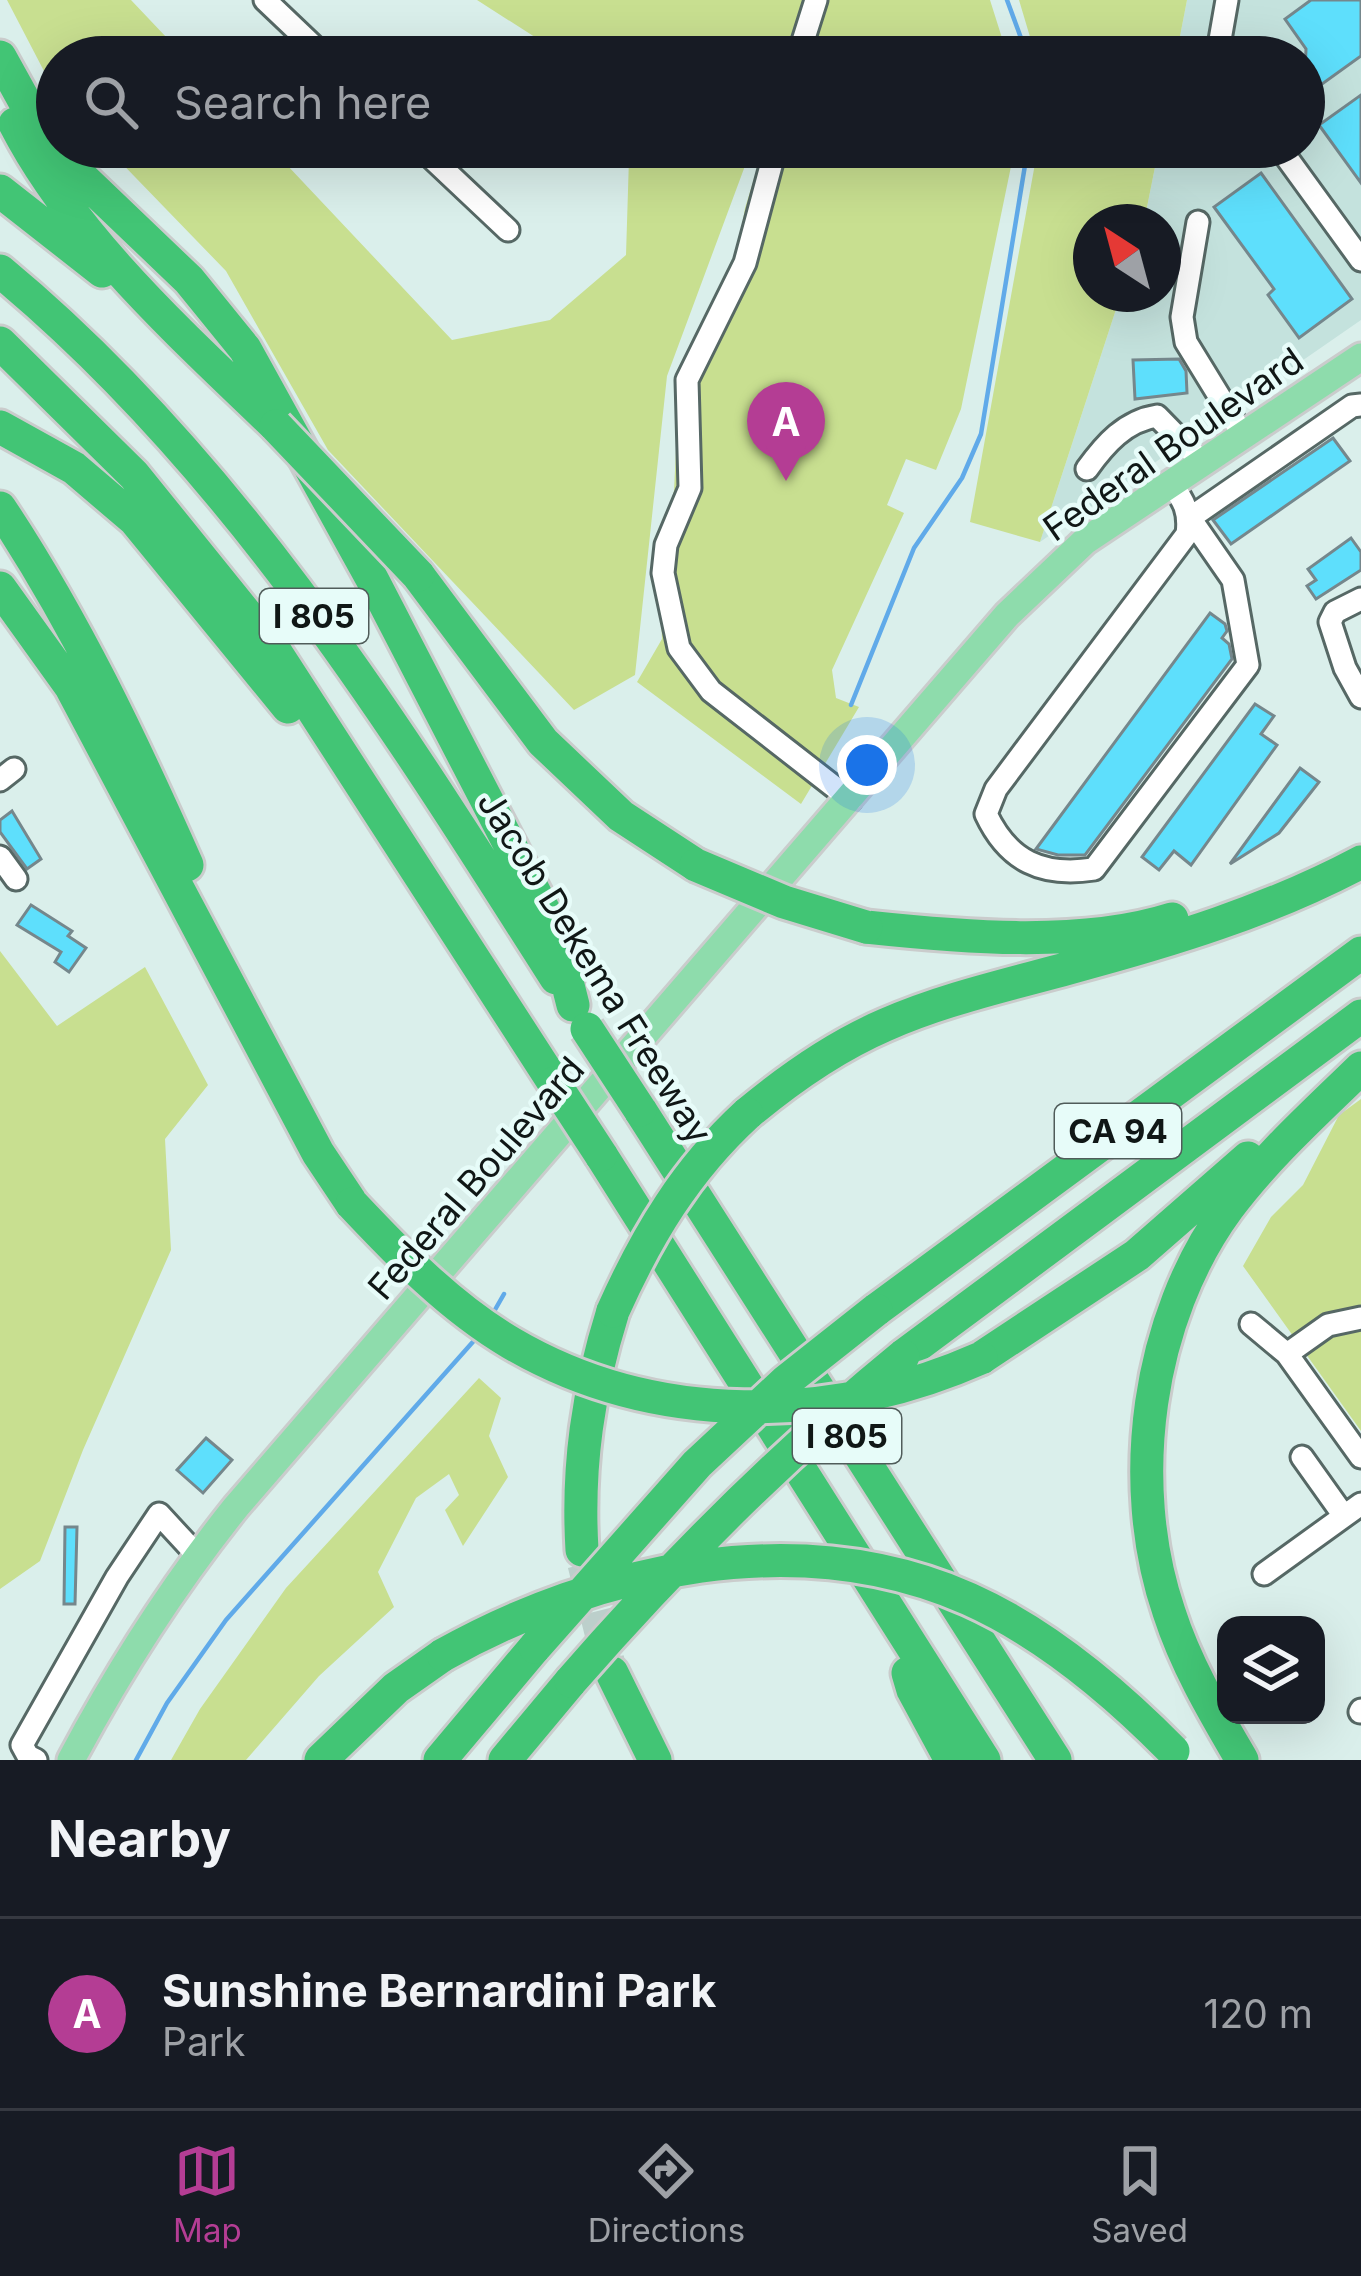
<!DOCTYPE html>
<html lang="en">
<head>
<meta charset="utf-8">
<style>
	:root { --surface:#171b24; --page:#242831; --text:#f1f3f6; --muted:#9ea1a6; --line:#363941; --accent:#b43d94 }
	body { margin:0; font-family:Inter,sans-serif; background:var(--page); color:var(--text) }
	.controls { position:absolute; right:36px; bottom:36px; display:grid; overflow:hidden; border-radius:24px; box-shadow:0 12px 48px #0002 }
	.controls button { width:108px; height:108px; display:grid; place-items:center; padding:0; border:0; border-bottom:3px solid var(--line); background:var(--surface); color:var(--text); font:60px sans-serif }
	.compass { position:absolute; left:1073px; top:204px; width:108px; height:108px; border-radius:50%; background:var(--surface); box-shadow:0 12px 48px #0002; rotate:324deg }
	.you { position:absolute; left:867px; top:765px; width:42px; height:42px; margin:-30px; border:9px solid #fff; border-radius:50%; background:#1a73e8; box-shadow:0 0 0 18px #1a73e833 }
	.badge { display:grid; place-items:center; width:78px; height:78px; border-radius:50%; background:var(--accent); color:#fff; font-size:39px; font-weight:700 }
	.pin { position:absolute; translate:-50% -99px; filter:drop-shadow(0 3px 6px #0008) }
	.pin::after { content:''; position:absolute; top:63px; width:42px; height:36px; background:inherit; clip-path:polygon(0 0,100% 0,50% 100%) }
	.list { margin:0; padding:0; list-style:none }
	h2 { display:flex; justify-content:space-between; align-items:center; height:156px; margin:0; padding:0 48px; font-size:51px }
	h2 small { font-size:39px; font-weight:400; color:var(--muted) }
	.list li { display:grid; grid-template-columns:78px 1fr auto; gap:36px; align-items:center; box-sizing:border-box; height:192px; padding:0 48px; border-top:3px solid var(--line) }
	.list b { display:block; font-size:45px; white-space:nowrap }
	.list p { margin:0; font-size:39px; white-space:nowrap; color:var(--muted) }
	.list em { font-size:39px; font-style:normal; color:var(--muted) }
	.icon { flex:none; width:66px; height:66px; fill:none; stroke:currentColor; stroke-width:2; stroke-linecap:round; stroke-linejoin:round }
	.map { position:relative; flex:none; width:1361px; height:1760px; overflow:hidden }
	.search { position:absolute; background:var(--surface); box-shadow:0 12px 48px #0002; left:36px; right:36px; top:36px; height:132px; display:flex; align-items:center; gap:30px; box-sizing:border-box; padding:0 42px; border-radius:66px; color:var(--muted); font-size:45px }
	.sheet { height:348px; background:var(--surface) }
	nav { display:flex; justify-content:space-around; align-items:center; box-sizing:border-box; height:168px; border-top:3px solid var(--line); background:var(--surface); font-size:33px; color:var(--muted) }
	nav a { display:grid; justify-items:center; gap:6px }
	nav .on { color:var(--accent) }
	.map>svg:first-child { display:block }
	.built { fill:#c4e2dd }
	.green { fill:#c8df90 }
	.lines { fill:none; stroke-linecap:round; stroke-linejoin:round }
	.stream { stroke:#60aae9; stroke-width:4.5 }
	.building { fill:#5edffc; stroke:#75878c; stroke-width:3 }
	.highway-tunnel { stroke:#bccfcb; stroke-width:33; stroke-dasharray:33 16; stroke-linecap:butt }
	.minor-casing { stroke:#566865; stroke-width:27 }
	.major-casing { stroke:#cacccc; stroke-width:33 }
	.highway-casing { stroke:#cacccc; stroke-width:39 }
	.minor { stroke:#fff; stroke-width:21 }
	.major { stroke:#8edcac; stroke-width:27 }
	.highway { stroke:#42c575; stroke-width:33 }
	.highway-bridge-casing { stroke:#cacccc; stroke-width:39; stroke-linecap:butt }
	.highway-bridge { stroke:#42c575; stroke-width:33 }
	.labels { text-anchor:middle; stroke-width:9; stroke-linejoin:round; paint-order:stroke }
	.shield { fill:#e7fcf9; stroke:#505c5a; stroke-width:3 }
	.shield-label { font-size:33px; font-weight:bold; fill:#101716 }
	.street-label { font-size:36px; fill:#101716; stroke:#e7fcf9 }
</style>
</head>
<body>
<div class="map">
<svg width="1361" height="1760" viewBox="0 0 1361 1760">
	<rect width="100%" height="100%" fill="#daefeb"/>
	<path class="built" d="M1187,0H1361V320L1040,542L1121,294H1163V222H1144L1159,147H1304V57H1176Z"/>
	<path class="green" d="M7,0H131L185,57H57V96Z
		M477,0H807L786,57H566Z
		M810,0H990L1008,57H792Z
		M1019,0H1187L1176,57H1036Z
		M106,147H270L452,340L550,320L626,255L629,158L625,147H752L667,376L635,675L574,710L328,450L226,271Z
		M764,147H1015L961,409L936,470L906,459L887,505L904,513L832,670L836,698L859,707L801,804L637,682L662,639L659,556L674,491L680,368L733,280L745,208Z
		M1038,147H1159L1144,222H1091V294H1121L1040,542L970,522Z
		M0,951L57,1026L145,967L208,1085L165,1139L171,1250L83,1450L40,1561L0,1589Z
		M1361,1099V1431L1243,1266L1271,1217L1303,1185L1339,1115Z
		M479,1378L501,1398L489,1436L508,1477L463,1546L445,1510L459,1495L449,1474L416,1498L378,1572L394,1607L319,1676L246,1760H171L200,1709L286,1588Z"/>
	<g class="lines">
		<path class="stream" d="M1007,0L1028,57
			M851,705L914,548L962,478L981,434L1028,147
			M492,1315L504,1294
			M136,1760L167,1703L226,1620L479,1335"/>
	</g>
	<path class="building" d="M1311,0H1361V56L1304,97L1306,49L1285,19Z
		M1361,95V183L1319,125Z
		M1261,173L1352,299L1299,338L1268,295L1274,289L1214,207Z
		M1179,359L1186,371L1187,393L1135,399L1133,360Z
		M1333,438L1350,461L1231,544L1213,520Z
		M1351,538L1361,552V570L1316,599L1307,586L1316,580L1308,569Z
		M1210,613L1225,624L1227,631L1222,638L1229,644L1232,659L1085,855H1058L1036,849Z
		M1255,704L1274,716L1261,734L1277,745L1191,865L1174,851L1159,870L1142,857Z
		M1300,768L1319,782L1279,833L1230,864Z
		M12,811L41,859L27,869L0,832V820Z
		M31,905L72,931L68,936L86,948L69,972L55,962L61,952L17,925Z
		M206,1438L232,1460L203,1493L177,1470Z
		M65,1527H77L75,1604H64Z"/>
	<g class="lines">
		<path class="highway-tunnel" d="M584,1564L609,1665"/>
		<defs>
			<path id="minor" d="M265,0L325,57
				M798,57L816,0
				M1217,57L1227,0
				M420,147L508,230
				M776,147L745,263L687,380L690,488L666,545L663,573L679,648L711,691L851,800
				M1279,147L1361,260
				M1198,222L1182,317L1186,342L1243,435
				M1087,469C1105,444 1125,421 1157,416L1202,462
				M1171,483C1184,501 1190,512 1187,534L996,789L986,814C1008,861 1042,877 1094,869L1248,665L1233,580L1190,518L1352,406L1361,405
				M1361,599L1335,612L1330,622L1345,668L1361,697
				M0,780L14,769
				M0,857L16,879
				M1251,1324L1287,1354L1361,1457
				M1287,1354L1328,1325L1361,1318
				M1302,1457L1344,1516
				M1264,1574L1361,1504
				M1360,1712L1361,1710
				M36,1760L28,1756L22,1745L117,1577L159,1514L197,1555"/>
			<path id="major" d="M71,1760C119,1670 172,1587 236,1507L1007,615L1085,541L1361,357"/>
			<path id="highway" d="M0,57L31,113L76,172L189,280L245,349L371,577L554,930L573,1005
				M15,124C74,239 184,337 276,426
				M0,191L102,271
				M0,271C233,464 395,725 556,978
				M0,343L134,475L271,645L554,1083
				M0,427L74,468L135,520L288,707
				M0,508C75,621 132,741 187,865
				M418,575L543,742L621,816L696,865
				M0,588L71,687L318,1153L352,1204
				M866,927C960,937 1081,948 1172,919
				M640,1110L1055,1760
				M747,1114C790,1078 834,1047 885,1025C944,999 1007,985 1069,968C1170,941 1269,911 1361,862
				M601,1155L984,1760
				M876,1310L1361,953
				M903,1356L1361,1016
				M981,1358L1137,1255L1248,1158
				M582,1550C577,1466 588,1391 613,1311
				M612,1673L655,1760
				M908,1673L913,1690L951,1760
				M321,1760L396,1688L443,1655
				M440,1760L535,1647
				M505,1760L571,1681
				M1242,1760C1214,1712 1186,1665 1169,1612C1125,1483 1147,1318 1228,1208C1267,1156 1315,1113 1361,1068"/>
		</defs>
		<use href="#minor" class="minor-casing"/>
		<use href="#major" class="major-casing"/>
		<use href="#highway" class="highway-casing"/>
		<use href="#minor" class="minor"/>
		<use href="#major" class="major"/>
		<use href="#highway" class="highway"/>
		<defs>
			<path id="highway-bridge" d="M276,426L418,575
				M696,865L784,902L866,927
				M587,1029L640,1110
				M554,1083L601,1155
				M352,1204C400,1255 450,1307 511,1343C654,1427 832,1424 981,1358
				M613,1311C647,1235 686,1170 747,1114
				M535,1647L697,1464L785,1382L876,1310
				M443,1655C598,1568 799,1524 969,1599C1045,1633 1115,1692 1173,1751
				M571,1681C673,1564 783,1454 903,1356"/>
		</defs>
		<use href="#highway-bridge" class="highway-bridge-casing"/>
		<use href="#highway-bridge" class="highway-bridge"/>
	</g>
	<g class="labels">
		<g class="shield">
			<rect x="260" y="589" width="108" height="54" rx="9"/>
			<rect x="1055" y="1104" width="126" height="54" rx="9"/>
			<rect x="793" y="1409" width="108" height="54" rx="9"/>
		</g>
		<g class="shield-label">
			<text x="314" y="628">I 805</text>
			<text x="1118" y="1143">CA 94</text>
			<text x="847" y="1448">I 805</text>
		</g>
		<g class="street-label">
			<text transform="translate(1173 444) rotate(-35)" y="13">Federal Boulevard</text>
			<text transform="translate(595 967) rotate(58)" y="13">Jacob Dekema Freeway</text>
			<text transform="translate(476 1178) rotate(-49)" y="13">Federal Boulevard</text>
		</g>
	</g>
</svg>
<div class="controls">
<button><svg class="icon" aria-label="layers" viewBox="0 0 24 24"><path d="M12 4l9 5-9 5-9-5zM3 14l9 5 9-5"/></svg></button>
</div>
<svg class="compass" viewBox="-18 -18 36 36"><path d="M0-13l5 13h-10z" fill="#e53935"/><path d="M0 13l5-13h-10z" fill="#9ea1a6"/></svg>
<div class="you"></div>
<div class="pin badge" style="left:786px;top:481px">A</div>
<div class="search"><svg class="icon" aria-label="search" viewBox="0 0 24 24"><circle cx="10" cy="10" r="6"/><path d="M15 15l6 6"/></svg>Search here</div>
</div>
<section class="sheet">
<h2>Nearby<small></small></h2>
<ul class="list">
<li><span class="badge">A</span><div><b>Sunshine Bernardini Park</b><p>Park</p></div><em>120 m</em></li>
</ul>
</section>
<nav>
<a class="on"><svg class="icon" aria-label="map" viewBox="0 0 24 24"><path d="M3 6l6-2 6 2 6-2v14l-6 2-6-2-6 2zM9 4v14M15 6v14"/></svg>Map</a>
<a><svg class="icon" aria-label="directions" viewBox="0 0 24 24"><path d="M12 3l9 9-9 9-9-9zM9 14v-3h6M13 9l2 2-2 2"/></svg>Directions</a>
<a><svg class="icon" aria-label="saved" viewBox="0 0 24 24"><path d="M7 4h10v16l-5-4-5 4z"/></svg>Saved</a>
</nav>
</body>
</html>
